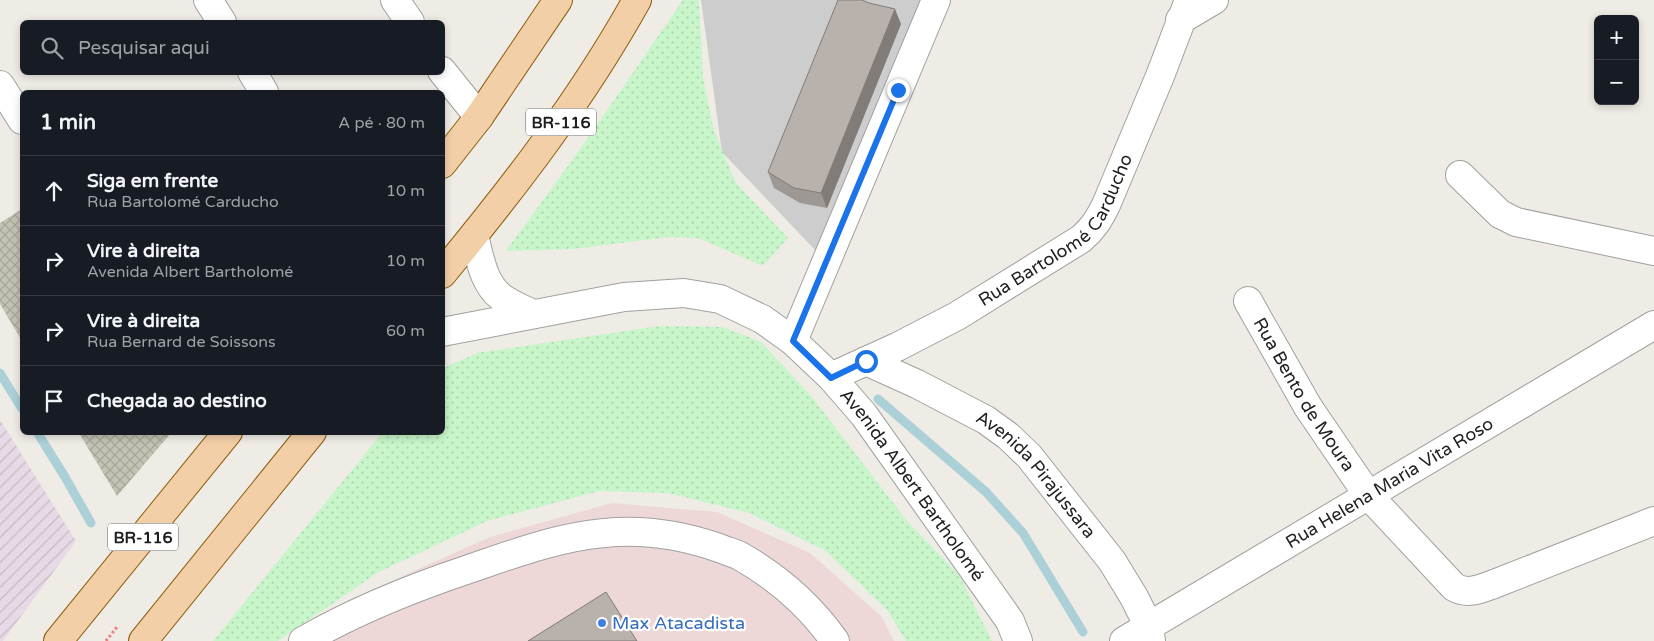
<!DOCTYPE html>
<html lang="pt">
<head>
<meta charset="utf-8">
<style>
	:root { --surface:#171b24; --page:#20242c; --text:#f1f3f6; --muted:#9ea1a6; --line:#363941 }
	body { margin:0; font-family:"Varela Round",sans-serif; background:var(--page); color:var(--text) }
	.controls { position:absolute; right:15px; top:15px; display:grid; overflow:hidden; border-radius:8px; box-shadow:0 2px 8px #0003 }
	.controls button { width:45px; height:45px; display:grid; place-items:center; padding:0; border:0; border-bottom:1px solid var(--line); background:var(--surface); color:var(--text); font:25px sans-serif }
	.stop { position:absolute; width:15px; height:15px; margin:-11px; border:4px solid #1a73e8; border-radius:50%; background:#fff }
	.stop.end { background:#1a73e8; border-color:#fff; box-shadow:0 1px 5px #0008 }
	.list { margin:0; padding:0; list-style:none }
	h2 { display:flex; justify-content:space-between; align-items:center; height:65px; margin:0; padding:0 20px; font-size:21px }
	h2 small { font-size:16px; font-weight:400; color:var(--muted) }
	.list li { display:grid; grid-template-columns:32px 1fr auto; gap:15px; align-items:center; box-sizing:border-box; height:70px; padding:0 20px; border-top:1px solid var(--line) }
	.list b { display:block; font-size:19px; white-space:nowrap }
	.list p { margin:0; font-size:16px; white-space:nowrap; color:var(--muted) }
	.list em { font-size:16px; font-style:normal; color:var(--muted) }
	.icon { flex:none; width:28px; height:28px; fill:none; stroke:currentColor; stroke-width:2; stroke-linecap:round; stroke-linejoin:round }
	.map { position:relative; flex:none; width:1654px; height:641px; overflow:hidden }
	.search { position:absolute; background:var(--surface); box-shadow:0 2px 8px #0003; left:20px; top:20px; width:425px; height:55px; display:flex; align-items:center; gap:12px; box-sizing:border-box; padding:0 18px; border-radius:8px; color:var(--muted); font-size:19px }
	.panel { position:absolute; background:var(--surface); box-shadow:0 2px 8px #0003; left:20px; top:90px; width:425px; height:345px; border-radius:8px }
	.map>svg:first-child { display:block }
	.commercial { fill:#eed7d7 }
	.industrial { fill:url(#industrial-furrows) }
	.religious { fill:#cdcdcd }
	.construction { fill:url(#construction-cross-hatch) }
	.park { fill:url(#park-dots) }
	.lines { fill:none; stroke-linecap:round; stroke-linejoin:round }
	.stream { stroke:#abd0d8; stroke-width:9 }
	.minor-casing { stroke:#a0a0a0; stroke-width:30 }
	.major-casing { stroke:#8c5d0e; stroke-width:30 }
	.path { stroke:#ed807a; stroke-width:3; stroke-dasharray:2.5 2.5; stroke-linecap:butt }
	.minor { stroke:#fff; stroke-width:28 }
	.major { stroke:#f3cfa7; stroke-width:28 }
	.wall { fill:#9e9894 }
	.shaded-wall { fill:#817c78 }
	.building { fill:#b8b1ac; stroke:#817c78 }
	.route { stroke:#1a73e8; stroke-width:6 }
	.shop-dot { fill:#3f7fe0; stroke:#fff; stroke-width:2 }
	.labels { text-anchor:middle; stroke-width:4.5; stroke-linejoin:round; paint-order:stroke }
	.shield { fill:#fff; stroke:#626262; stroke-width:1 }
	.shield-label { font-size:16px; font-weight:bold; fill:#1f1f1f }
	.street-label { font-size:18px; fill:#1f1f1f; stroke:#fff }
	.shop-label { font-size:18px; fill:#366cbe; stroke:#fff; text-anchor:start }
</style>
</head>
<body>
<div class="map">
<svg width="1654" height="641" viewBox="0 0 1654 641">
	<defs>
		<pattern id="industrial-furrows" width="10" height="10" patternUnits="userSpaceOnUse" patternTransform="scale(1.25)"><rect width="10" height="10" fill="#e7d9e5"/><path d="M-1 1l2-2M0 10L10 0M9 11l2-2" fill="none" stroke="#c6bac4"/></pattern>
		<pattern id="construction-cross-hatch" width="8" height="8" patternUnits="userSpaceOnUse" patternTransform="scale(1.25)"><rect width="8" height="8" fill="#c3c2b3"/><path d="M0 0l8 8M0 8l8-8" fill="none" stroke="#a7a69a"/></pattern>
		<pattern id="park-dots" width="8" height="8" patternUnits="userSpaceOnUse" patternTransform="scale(1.25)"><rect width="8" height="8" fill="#c8f5c9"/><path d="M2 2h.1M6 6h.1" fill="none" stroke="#abd2ac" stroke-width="1.8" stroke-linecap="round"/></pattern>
	</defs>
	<rect width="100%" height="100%" fill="#efece6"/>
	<path class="commercial" d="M612,503L717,512L810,553L882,617L894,641H287L349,600L490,537Z"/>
	<path class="industrial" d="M0,420L76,541L3,641H0Z"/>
	<path class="religious" d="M701,0H922L816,251L722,152Z"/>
	<path class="construction" d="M22,209V341L0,304V223Z
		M79,433H171L117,496Z"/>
	<path class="park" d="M683,0H699L703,78L714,131L736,183L788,238L763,266L698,238L669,237L573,249L506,251L581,148Z
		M659,326L723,327L761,342L812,397L907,521L959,575L992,641H906L888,611L826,551L749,513L668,493L599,491L487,521L377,573L278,641H213L382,433L442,432L443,368L477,353Z"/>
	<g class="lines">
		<path class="stream" d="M0,373L22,409
			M878,399L986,492L1023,533L1083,632
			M37,432L65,477L91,523"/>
		<defs>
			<g id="minor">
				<path d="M208,0L222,22"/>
				<path d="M395,0L410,22"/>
				<path d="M1180,20L1214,0"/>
				<path d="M442,71L479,117"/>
				<path d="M252,72L264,92"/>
				<path d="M0,85L22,120"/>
				<path d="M1460,175L1500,214L1516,222L1654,251"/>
				<path d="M474,236C480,258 483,283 501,297C510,304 523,309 533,314"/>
				<path id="s1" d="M1248,301L1308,407L1355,476L1369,496L1454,587C1468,595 1480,589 1494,584L1654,521"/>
				<path id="s2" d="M442,332L624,297L684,293L720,299L762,319L793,341L831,377L864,415L1010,621L1018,641"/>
				<path d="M793,341L936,0"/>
				<path id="s3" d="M866,361L917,384L986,420L1008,436L1029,456L1112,561L1134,597L1149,627L1151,641"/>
				<path id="s4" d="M831,377L897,347L957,316L1081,239C1093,229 1099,219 1106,205L1160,76L1189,0"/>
				<path d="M303,641C355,611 412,588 469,569C513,554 558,537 604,533C643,529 682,535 719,548C726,551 734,553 740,556C777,577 811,607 835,641"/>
				<path id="s5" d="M1124,641L1654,325"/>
			</g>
			<path id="major" d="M442,164L479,117L558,0
				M442,274C514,187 582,99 637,0
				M58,641L228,432
				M143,641L312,432"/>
		</defs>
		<use href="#minor" class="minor-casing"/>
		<use href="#major" class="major-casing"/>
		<path class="path" d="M106,641L117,627"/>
		<use href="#minor" class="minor"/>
		<use href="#major" class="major"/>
	</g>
	<path class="wall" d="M901,24L827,208L800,203L774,188L768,172Z"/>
	<path class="shaded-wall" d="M895,9L901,24L827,208L821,193Z"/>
	<path class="building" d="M838,0H862L869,3L895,9L821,193L794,188L768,172Z
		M606,592L637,641H528Z"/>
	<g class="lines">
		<path class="route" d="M866,361L831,378L793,341L898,90"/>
	</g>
	<circle class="shop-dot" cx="602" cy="623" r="5"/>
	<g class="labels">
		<g class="shield">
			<rect x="526" y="108.5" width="70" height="27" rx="4"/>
			<rect x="108" y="523.5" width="70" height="27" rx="4"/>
		</g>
		<g class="shield-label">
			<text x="561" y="128">BR-116</text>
			<text x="143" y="543">BR-116</text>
		</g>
		<g class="street-label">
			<text dy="6" stroke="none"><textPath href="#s4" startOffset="275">Rua Bartolomé Carducho</textPath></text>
			<text dy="6" stroke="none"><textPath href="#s1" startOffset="109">Rua Bento de Moura</textPath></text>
			<text dy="6" stroke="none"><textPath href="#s3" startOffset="208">Avenida Pirajussara</textPath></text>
			<text dy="6" stroke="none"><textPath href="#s5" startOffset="309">Rua Helena Maria Vita Roso</textPath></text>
			<text dy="6" stroke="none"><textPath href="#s2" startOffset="554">Avenida Albert Bartholomé</textPath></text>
		</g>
		<g class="shop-label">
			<text x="612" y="629">Max Atacadista</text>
		</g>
	</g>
</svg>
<div class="controls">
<button>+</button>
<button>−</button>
</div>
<div class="stop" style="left:866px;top:361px"></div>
<div class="stop end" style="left:898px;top:90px"></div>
<div class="search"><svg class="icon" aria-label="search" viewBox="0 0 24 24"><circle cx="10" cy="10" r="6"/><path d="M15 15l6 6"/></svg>Pesquisar aqui</div>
<section class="panel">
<h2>1 min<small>A pé · 80 m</small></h2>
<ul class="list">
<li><svg class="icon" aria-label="ahead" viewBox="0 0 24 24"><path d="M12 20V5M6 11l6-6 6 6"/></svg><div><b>Siga em frente</b><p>Rua Bartolomé Carducho</p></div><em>10 m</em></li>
<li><svg class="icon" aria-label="right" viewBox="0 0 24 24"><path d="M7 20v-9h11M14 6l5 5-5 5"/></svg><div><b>Vire à direita</b><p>Avenida Albert Bartholomé</p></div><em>10 m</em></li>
<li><svg class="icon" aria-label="right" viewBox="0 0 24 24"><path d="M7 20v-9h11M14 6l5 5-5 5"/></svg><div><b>Vire à direita</b><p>Rua Bernard de Soissons</p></div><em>60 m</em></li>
<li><svg class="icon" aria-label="arrive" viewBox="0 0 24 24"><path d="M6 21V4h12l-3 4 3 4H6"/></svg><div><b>Chegada ao destino</b></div></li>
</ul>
</section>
</div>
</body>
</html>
